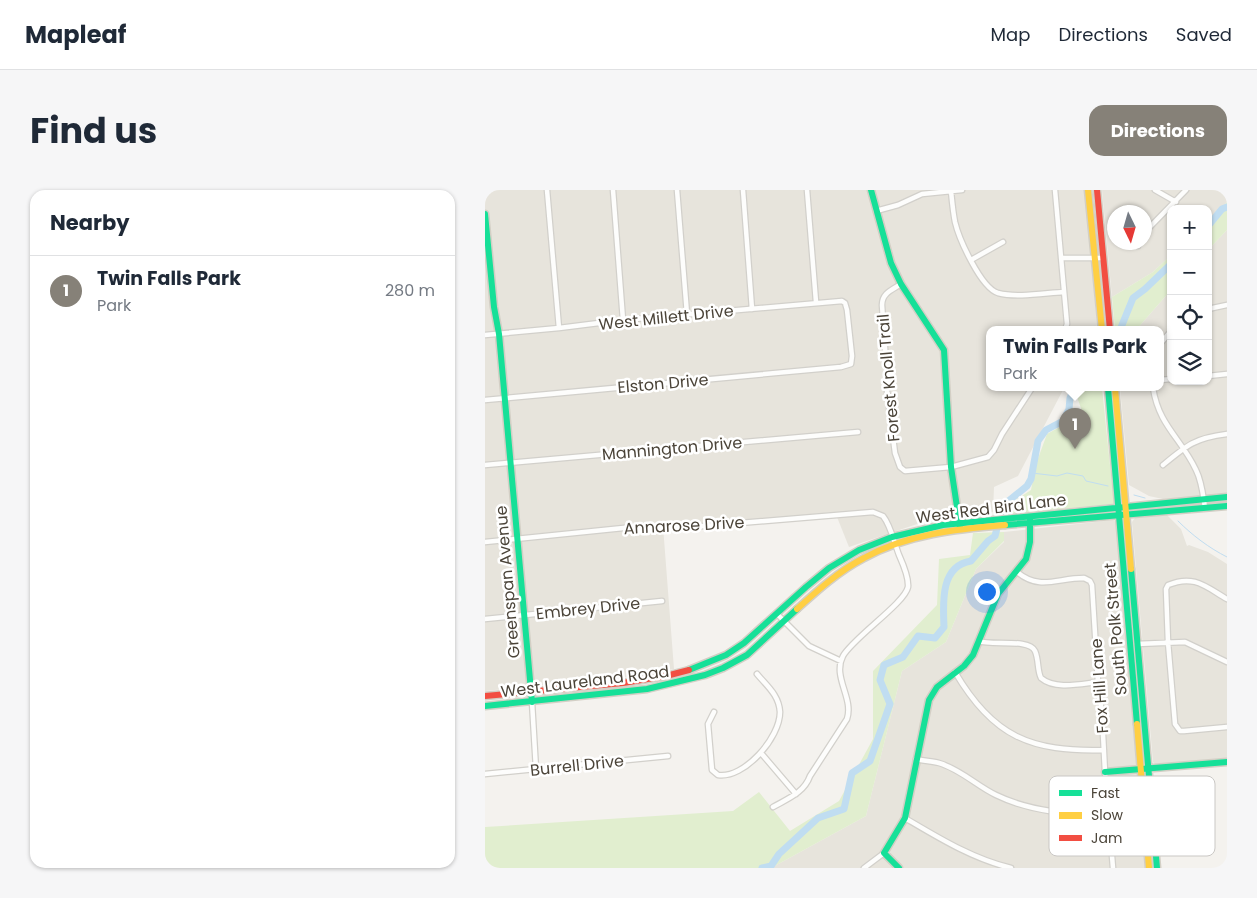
<!DOCTYPE html>
<html lang="en">
<head>
<meta charset="utf-8">
<style>
	:root { --surface:#fff; --page:#f6f6f7; --text:#1f2937; --muted:#747a83; --line:#e0e1e3; --accent:#868178 }
	body { margin:0; font-family:Poppins,sans-serif; background:var(--page); color:var(--text) }
	.controls { position:absolute; right:15px; top:15px; display:grid; overflow:hidden; border-radius:10px; box-shadow:0 1px 4px #0004 }
	.controls button { width:45px; height:45px; display:grid; place-items:center; padding:0; border:0; border-bottom:1px solid var(--line); background:var(--surface); color:var(--text); font:25px sans-serif }
	.compass { position:absolute; left:622px; top:15px; width:45px; height:45px; border-radius:50%; background:var(--surface); box-shadow:0 1px 4px #0004; rotate:175deg }
	.you { position:absolute; left:501px; top:401px; width:18px; height:18px; margin:-12px; border:4px solid #fff; border-radius:50%; background:#1a73e8; box-shadow:0 0 0 8px #1a73e833 }
	.badge { display:grid; place-items:center; width:32px; height:32px; border-radius:50%; background:var(--accent); color:#fff; font-size:16px; font-weight:700 }
	.pin { position:absolute; translate:-50% -41px; filter:drop-shadow(0 1px 2px #0008) }
	.pin::after { content:''; position:absolute; top:26px; width:18px; height:15px; background:inherit; clip-path:polygon(0 0,100% 0,50% 100%) }
	.popup { position:absolute; left:501px; top:136px; width:178px; height:65px; box-sizing:border-box; display:grid; place-content:center; border-radius:10px; background:var(--surface); filter:drop-shadow(0 1px 4px #0005); font-size:16px; white-space:nowrap; color:var(--muted) }
	.popup b { font-size:19px; color:var(--text) }
	.popup::after { content:''; position:absolute; left:50%; top:100%; margin-left:-10px; border:10px solid transparent; border-top-color:var(--surface) }
	.list { margin:0; padding:0; list-style:none }
	h2 { display:flex; justify-content:space-between; align-items:center; height:65px; margin:0; padding:0 20px; font-size:21px }
	h2 small { font-size:16px; font-weight:400; color:var(--muted) }
	.list li { display:grid; grid-template-columns:32px 1fr auto; gap:15px; align-items:center; box-sizing:border-box; height:70px; padding:0 20px; border-top:1px solid var(--line) }
	.list b { display:block; font-size:19px; white-space:nowrap }
	.list p { margin:0; font-size:16px; white-space:nowrap; color:var(--muted) }
	.list em { font-size:16px; font-style:normal; color:var(--muted) }
	.icon { flex:none; width:28px; height:28px; fill:none; stroke:currentColor; stroke-width:2; stroke-linecap:round; stroke-linejoin:round }
	.map { position:relative; flex:none; width:742px; height:678px; overflow:hidden; border-radius:15px }
	header { display:flex; align-items:center; gap:30px; box-sizing:border-box; height:70px; padding:0 25px; background:var(--surface); border-bottom:1px solid var(--line) }
	header strong { font-size:24px }
	nav { display:flex; gap:28px; margin-inline-start:auto; font-size:18px }
	.intro { display:flex; align-items:center; justify-content:space-between; box-sizing:border-box; height:120px; padding:0 30px }
	h1 { margin:0; font-size:35px }
	.button { padding:12px 22px; border-radius:15px; background:var(--accent); color:#fff; font-size:18px; font-weight:700 }
	main { display:flex; gap:30px; padding:0 30px }
	aside { flex:1; background:var(--surface); border-radius:15px; box-shadow:0 1px 4px #0004 }
	.map>svg:first-child { display:block }
	.residential { fill:#e7e4dc; fill-rule:evenodd }
	.green { fill:#e1eecf }
	.lines { fill:none; stroke-linecap:round; stroke-linejoin:round }
	.stream { stroke:#c0ddf1; stroke-width:1 }
	.river { stroke:#c0ddf1; stroke-width:7 }
	.street-casing { stroke:#d2d0cb; stroke-width:7 }
	.fast-casing { stroke:#d3cfc5; stroke-width:9 }
	.slow-casing { stroke:#d3cfc5; stroke-width:9 }
	.jam-casing { stroke:#d3cfc5; stroke-width:9 }
	.street { stroke:#fdfdfc; stroke-width:4.5 }
	.fast { stroke:#16e098; stroke-width:6 }
	.slow { stroke:#ffcf43; stroke-width:6 }
	.jam { stroke:#f24e42; stroke-width:6 }
	.labels { text-anchor:middle; stroke-width:5; stroke-linejoin:round; paint-order:stroke }
	.street-label { font-size:16px; fill:#4b4439; stroke:#fff }
	.key { fill:#fff; stroke:#c9c7c4; stroke-width:1 }
	.key-label { font-size:14px; fill:#4b4439 }
</style>
</head>
<body>
<header>
<strong>Mapleaf</strong>
<nav><a>Map</a><a>Directions</a><a>Saved</a></nav>
</header>
<div class="intro"><h1>Find us</h1><a class="button">Directions</a></div>
<main>
<aside>
<h2>Nearby<small></small></h2>
<ul class="list">
<li><span class="badge">1</span><div><b>Twin Falls Park</b><p>Park</p></div><em>280 m</em></li>
</ul>
</aside>
<div class="map">
<svg width="742" height="678" viewBox="0 0 742 678">
	<rect width="100%" height="100%" fill="#f4f2ee"/>
	<path class="residential" d="M0,0H600L612,135L610,140H505V198H579L533,286L509,297L508,322L441,331L364,357L350,322L191,337L178,336L189,479L154,486L0,501Z
		M617,0H742V12L723,30V19H686V65L668,82L627,107ZM630,22H660V52H630Z
		M742,40V304L678,309L664,306L644,295L635,198H675V140H651L686,100V191H723V60Z
		M682,325L696,339L702,356L704,355L723,362L742,374V568L670,574L668,572L647,332L650,328Z
		M628,330L631,332L660,678H286L381,626L417,481L461,452L491,379L519,352V342Z"/>
	<path class="green" d="M742,12V40L723,60V30Z
		M686,65V100L651,140H630L627,107L668,82Z
		M596,198H617L629,314L519,324L529,311L546,300L551,274L562,244L598,224L591,204Z
		M519,342V351L491,379L461,452L417,481L381,626L286,678H0V637L248,621L274,602L305,641L354,611L388,549V481L452,415L454,369L485,365L488,343Z"/>
	<g class="lines">
		<path class="stream" d="M547,283L572,286L582,283L598,286L601,291L623,296
			M649,305L660,308
			M693,331C707,345 724,358 742,367"/>
		<path class="river" d="M723,36L737,19L742,17
			M635,140L648,108L660,99L686,74
			M277,678L286,676L294,664L333,628L359,619L367,583L385,571L405,514L395,490L399,475L418,467L433,446L450,448L459,437C458,413 455,376 486,371L503,351L510,346L516,323L521,313L542,296L546,289L553,251L561,240L578,231L584,219L585,208L589,198"/>
		<defs>
			<path id="street" d="M62,0L74,138
				M128,0L138,130
				M192,0L202,124
				M258,0L267,119
				M322,0L331,112
				M570,0L582,134L580,140
				M670,0L691,12
				M466,1C467,11 468,22 470,32C474,49 496,98 513,103C532,108 560,103 579,102
				M391,21L413,15L437,4L477,0
				M660,42L701,0
				M653,56V52
				M576,68H618
				M486,70L518,52
				M416,94C407,100 397,103 397,115L401,172L404,185L402,201L410,263L415,277L420,281L466,277L503,267L509,260L517,244L547,198
				M723,119L742,115
				M0,145L74,138L138,130L357,111L360,113L362,120L367,166L366,174L356,177L0,210
				M675,154L686,141
				M723,186L742,184
				M675,190L686,189
				M668,198C674,236 696,248 711,280C717,292 718,305 720,318
				M0,275L373,242
				M678,275C702,255 710,248 742,244
				M0,352L158,336L195,338L388,322L398,326C406,336 409,352 414,365C418,374 424,387 423,397C420,413 368,448 358,466C347,487 369,508 362,529L325,586C319,603 302,609 288,617
				M532,382C555,401 572,388 599,388L605,391L607,395L613,492L617,525L620,582L628,678
				M742,409C721,397 709,384 683,395L681,399L683,452L690,534L695,541H699L742,537
				M292,424L324,456L356,471
				M0,429L177,411
				M493,451C507,456 544,448 550,461C554,470 552,480 556,488C570,500 595,494 613,492
				M652,454L700,452L742,472
				M470,482C508,547 546,562 619,560
				M47,512L51,579
				M229,522L223,534L227,580L233,585C259,589 295,548 295,522C294,505 282,496 272,484
				M276,563L311,604
				M431,569C439,571 447,571 454,573C475,579 492,596 511,605C546,622 585,625 623,624
				M0,584L183,566
				M420,628C454,648 488,669 526,678
				M379,678L399,663"/>
			<path id="fast" d="M386,0L406,73L416,94L459,160L466,277L475,337
				M0,24L9,117L14,144L47,512
				M623,198L652,534
				M520,335L742,316
				M646,379L672,678
				M204,480L241,465L259,453L321,397L344,378L374,360L407,347L458,335L742,307
				M0,516L162,499L220,485L238,478L262,465L312,419
				M620,582L742,572
				M414,678L399,663L420,628L444,510L452,497L479,476L488,465L513,404L541,369L545,352V330"/>
			<path id="slow" d="M603,0L617,140
				M630,198L646,379
				M312,419C333,400 354,381 379,368C422,344 472,339 520,335
				M652,534L664,678"/>
			<path id="jam" d="M612,0L625,140
				M0,506L138,493L181,486L204,480"/>
		</defs>
		<use href="#street" class="street-casing"/>
		<use href="#fast" class="fast-casing"/>
		<use href="#slow" class="slow-casing"/>
		<use href="#jam" class="jam-casing"/>
		<use href="#street" class="street"/>
		<use href="#fast" class="fast"/>
		<use href="#slow" class="slow"/>
		<use href="#jam" class="jam"/>
	</g>
	<g class="labels">
		<g class="street-label">
			<text transform="translate(181 127) rotate(-6)" y="6">West Millett Drive</text>
			<text transform="translate(403 188) rotate(-95)" y="6">Forest Knoll Trail</text>
			<text transform="translate(178 193) rotate(-5)" y="6">Elston Drive</text>
			<text transform="translate(187 258) rotate(-5)" y="6">Mannington Drive</text>
			<text transform="translate(506 318) rotate(-7)" y="6">West Red Bird Lane</text>
			<text transform="translate(199 335) rotate(-3)" y="6">Annarose Drive</text>
			<text transform="translate(22 392) rotate(-95)" y="6">Greenspan Avenue</text>
			<text transform="translate(103 418) rotate(-6)" y="6">Embrey Drive</text>
			<text transform="translate(630 439) rotate(-95)" y="6">South Polk Street</text>
			<text transform="translate(100 491) rotate(-7)" y="6">West Laureland Road</text>
			<text transform="translate(614 496) rotate(-94)" y="6">Fox Hill Lane</text>
			<text transform="translate(92 575) rotate(-6)" y="6">Burrell Drive</text>
		</g>
	</g>
	<rect x="564" y="586" width="166" height="80" rx="8" class="key"/>
	<rect x="574" y="600" width="23" height="6" fill="#16e098"/>
	<rect x="574" y="622" width="23" height="7" fill="#ffcf43"/>
	<rect x="574" y="645" width="23" height="6" fill="#f24e42"/>
	<g class="key-label">
		<text x="606" y="608">Fast</text>
		<text x="606" y="630">Slow</text>
		<text x="606" y="653">Jam</text>
	</g>
</svg>
<div class="controls">
<button>+</button>
<button>−</button>
<button><svg class="icon" aria-label="locate" viewBox="0 0 24 24"><circle cx="12" cy="12" r="6"/><path d="M12 2v4M12 18v4M2 12h4M18 12h4"/></svg></button>
<button><svg class="icon" aria-label="layers" viewBox="0 0 24 24"><path d="M12 4l9 5-9 5-9-5zM3 14l9 5 9-5"/></svg></button>
</div>
<svg class="compass" viewBox="-18 -18 36 36"><path d="M0-13l5 13h-10z" fill="#e53935"/><path d="M0 13l5-13h-10z" fill="#747a83"/></svg>
<div class="you"></div>
<div class="pin badge" style="left:590px;top:259px">1</div>
<div class="popup"><b>Twin Falls Park</b>Park</div>
</div>
</main>
</body>
</html>
